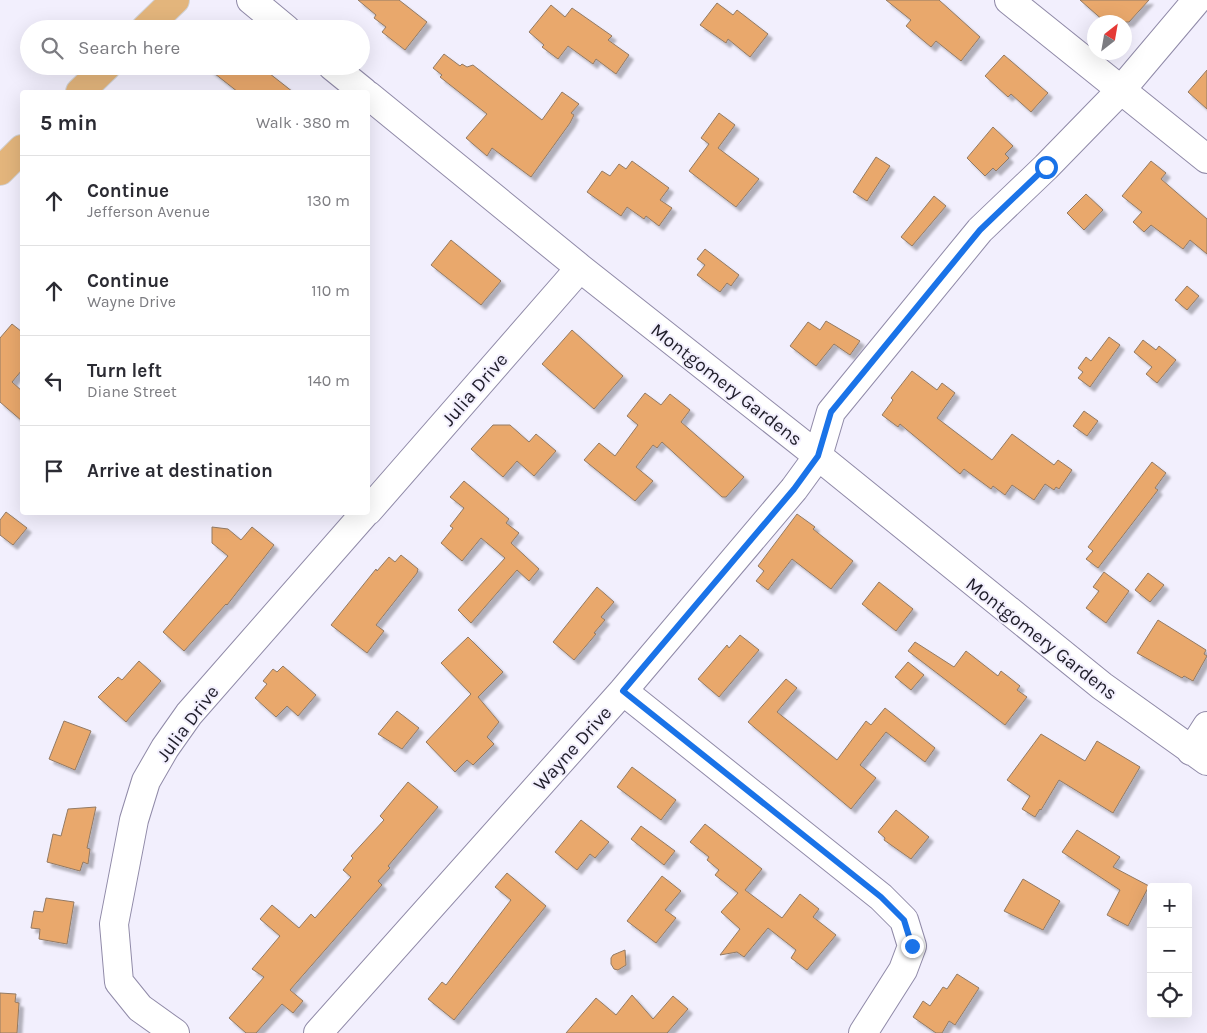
<!DOCTYPE html>
<html lang="en">
<head>
<meta charset="utf-8">
<style>
	:root { --surface:#fff; --page:#f7f7f7; --text:#2b2b33; --muted:#7c7c81; --line:#e1e1e2 }
	body { margin:0; font-family:Karla,sans-serif; background:var(--page); color:var(--text) }
	.controls { position:absolute; right:15px; bottom:15px; display:grid; overflow:hidden; border-radius:5px; box-shadow:0 5px 20px #0002 }
	.controls button { width:45px; height:45px; display:grid; place-items:center; padding:0; border:0; border-bottom:1px solid var(--line); background:var(--surface); color:var(--text); font:25px sans-serif }
	.compass { position:absolute; left:1087px; top:15px; width:45px; height:45px; border-radius:50%; background:var(--surface); box-shadow:0 5px 20px #0002; rotate:31deg }
	.stop { position:absolute; width:15px; height:15px; margin:-11px; border:4px solid #1a73e8; border-radius:50%; background:#fff }
	.stop.end { background:#1a73e8; border-color:#fff; box-shadow:0 1px 5px #0008 }
	.list { margin:0; padding:0; list-style:none }
	h2 { display:flex; justify-content:space-between; align-items:center; height:65px; margin:0; padding:0 20px; font-size:21px }
	h2 small { font-size:16px; font-weight:400; color:var(--muted) }
	.list li { display:grid; grid-template-columns:32px 1fr auto; gap:15px; align-items:center; box-sizing:border-box; height:90px; padding:0 20px; border-top:1px solid var(--line) }
	.list b { display:block; font-size:19px; white-space:nowrap }
	.list p { margin:0; font-size:16px; white-space:nowrap; color:var(--muted) }
	.list em { font-size:16px; font-style:normal; color:var(--muted) }
	.icon { flex:none; width:28px; height:28px; fill:none; stroke:currentColor; stroke-width:2; stroke-linecap:round; stroke-linejoin:round }
	.map { position:relative; flex:none; width:1207px; height:1033px; overflow:hidden }
	.search { position:absolute; background:var(--surface); box-shadow:0 5px 20px #0002; left:20px; top:20px; width:350px; height:55px; display:flex; align-items:center; gap:12px; box-sizing:border-box; padding:0 18px; border-radius:28px; color:var(--muted); font-size:19px }
	.panel { position:absolute; background:var(--surface); box-shadow:0 5px 20px #0002; left:20px; top:90px; width:350px; height:425px; border-radius:5px }
	.map>svg:first-child { display:block }
	.building { fill:#e9a86c; stroke:#937a63; filter:url(#shadow) }
	.lines { fill:none; stroke-linecap:round; stroke-linejoin:round }
	.minor-casing { stroke:#908aa8; stroke-width:30 }
	.major-casing { stroke:#d2d2d4; stroke-width:30 }
	.minor { stroke:#fff; stroke-width:28 }
	.major { stroke:#e3b57c; stroke-width:28 }
	.route { stroke:#1a73e8; stroke-width:6 }
	.labels { text-anchor:middle; stroke-width:4; stroke-linejoin:round; paint-order:stroke }
	.street-label { font-size:19px; fill:#1f1d29; stroke:#f2effd }
</style>
</head>
<body>
<div class="map">
<svg width="1207" height="1033" viewBox="0 0 1207 1033">
	<defs>
		<filter id="shadow"><feDropShadow dx="4.5" dy="4.5" stdDeviation="1" flood-color="#0004"/></filter>
	</defs>
	<rect width="100%" height="100%" fill="#f2effd"/>
	<path class="building" d="M358,0H399L427,22L405,50L382,32L386,27L374,18L376,15Z
		M886,0H939L980,37L961,61L936,41L931,47L906,26L911,20Z
		M1080,0H1149L1129,22H1105Z
		M717,3L733,15L737,10L768,34L750,57L728,39L726,43L700,25Z
		M551,5L565,17L572,8L612,36L608,40L629,55L616,74L596,59L593,64L568,46L558,59L542,47L544,45L529,32Z
		M444,54L460,66L462,64L467,67L473,65L542,120L562,92L579,104L571,113L574,115L570,123L531,177L492,148L487,156L466,138L487,114L440,77L442,75L433,68Z
		M1004,55L1048,93L1031,112L1011,94L1008,97L985,76Z
		M205,66H260L293,92H238Z
		M1207,70V109L1188,92Z
		M719,113L735,125L718,148L759,179L736,207L689,171L709,144L701,138Z
		M993,127L1013,146L1005,154L1009,158L996,171L993,168L985,176L967,158Z
		M876,157L890,166L867,201L853,192Z
		M632,161L669,188L660,200L672,208L659,226L646,216L644,219L627,207L621,216L587,192L602,171L610,176L619,164L626,169Z
		M1151,161L1166,173L1161,179L1207,219V254L1190,240L1183,249L1151,225L1144,232L1133,222L1142,212L1122,196Z
		M1086,194L1103,210L1084,230L1067,213Z
		M934,196L946,206L912,246L901,237Z
		M451,240L501,281L481,305L431,265Z
		M705,249L739,275L731,286L727,283L720,292L697,275L705,265L697,259Z
		M1187,286L1199,296L1187,310L1175,300Z
		M826,321L860,341L850,355L834,344L816,366L790,346L808,322L820,330Z
		M12,324L22,332V370L12,382L22,391V421L0,402V338Z
		M572,330L623,376L594,409L542,364Z
		M1109,337L1120,345L1090,387L1078,378L1083,372L1078,368L1086,357L1091,361Z
		M1143,340L1156,350L1159,346L1176,360L1157,383L1146,374L1152,367L1134,352Z
		M912,371L937,390L942,383L955,393L937,418L992,460L1012,434L1054,465L1058,460L1072,470L1059,489L1056,487L1054,490L1045,484L1034,500L1012,485L1005,495L993,486L991,489L964,469L960,474L900,424L898,427L882,415L893,400L891,398Z
		M645,393L661,405L670,394L690,410L681,422L744,477L726,497H722L662,442L657,448L653,445L636,467L653,481L635,501L584,460L599,443L615,456L638,425L627,416Z
		M1084,411L1098,421L1087,436L1073,426Z
		M493,425H510L529,442L536,434L556,451L534,476L517,461L503,477L471,449Z
		M1152,462L1166,473L1155,488L1158,490L1098,568L1086,559L1093,551L1088,547Z
		M464,481L509,519L506,523L519,533L511,543L539,569L529,581L517,570L471,623L458,610L505,558L481,538L462,561L441,543L453,528L450,526L464,508L450,497Z
		M6,512L27,528L13,545L0,535V520Z
		M797,514L815,527L813,529L853,561L831,589L792,559L768,590L756,581L764,571L758,566Z
		M212,527L228,529L241,540L252,527L274,545L227,605L226,604L184,651L163,632L228,556L212,543Z
		M401,555L418,569L417,573L376,625L384,631L367,653L331,625L376,569L377,571L389,557L395,562Z
		M1104,572L1129,591L1106,623L1086,608L1099,591L1093,587Z
		M1148,573L1164,585L1150,602L1135,590Z
		M879,582L913,609L896,631L862,604Z
		M597,587L614,602L601,617L605,620L594,633L596,634L574,660L553,642Z
		M1158,620L1206,650L1204,654L1207,656L1193,681L1184,676L1182,678L1137,653Z
		M740,635L759,650L719,697L698,679L727,645L729,648Z
		M468,637L503,672L478,697L499,722L487,737L494,744L473,765L467,760L455,772L426,742L471,694L441,663Z
		M915,642L954,667L966,651L998,676L1001,671L1020,686L1017,690L1027,697L1005,725L908,651Z
		M139,661L161,681L126,722L98,697L118,677L122,680Z
		M908,662L924,675L911,690L895,677Z
		M283,666L316,695L298,716L287,706L276,717L255,698L267,684L263,681L273,669L277,672Z
		M786,679L797,688L777,712L837,760L866,721L871,725L885,708L935,748L925,762L886,732L860,765L876,778L851,809L748,722Z
		M397,711L419,728L402,749L378,734Z
		M64,721L91,731L75,770L49,759Z
		M1041,734L1085,761L1097,741L1140,767L1113,813L1059,780L1041,810L1040,809L1035,817L1022,809L1030,796L1007,780Z
		M632,767L676,800L661,820L617,787Z
		M408,782L438,807L388,866L390,868L378,881L382,885L290,990L303,1001L293,1013L282,1004L256,1033H246L229,1018L264,977L252,969L280,936L260,919L272,905L299,928L311,914L315,918L351,877L343,870L353,858L351,856L384,820L380,816Z
		M96,807L87,848L90,849L88,864L83,862L80,871L47,862L53,834L61,836L68,809Z
		M896,810L929,837L911,859L884,840L885,838L878,832Z
		M581,820L609,842L595,858L590,854L577,870L555,852Z
		M705,824L762,869L745,890L782,918L800,894L819,909L813,917L836,935L807,970L791,958L796,950L768,928L744,957L737,952L720,955L740,929L721,912L738,893L715,875L719,870L707,860L709,857L690,842Z
		M641,826L675,851L664,865L631,839Z
		M1077,830L1120,857L1113,867L1149,886L1128,926L1107,915L1120,890L1062,852Z
		M507,873L546,906L454,1020L428,999L442,982L446,985L511,900L495,887Z
		M662,876L681,891L665,910L676,918L656,943L627,921Z
		M1023,879L1060,901L1043,930L1004,911Z
		M46,898L74,902L67,944L39,939L40,929L31,928L34,911L43,912Z
		M625,950L626,965L618,970L614,969L611,964V958L613,955Z
		M957,974L979,988L955,1025L949,1021L942,1033H936L913,1017L923,1001L930,1006L943,987L947,989Z
		M0,993L16,994L15,1002L19,1003L17,1033H0Z
		M632,995L653,1019L673,996L688,1009L667,1033H566L596,998L616,1015Z"/>
	<g class="lines">
		<defs>
			<path id="minor" d="M251,0L286,29
				M1009,0L1207,159
				M332,66L364,92
				M368,95L580,268L818,456L1102,686L1207,761
				M368,511L580,268
				M623,691L881,897L904,920L912,946L903,970L863,1033
				M1191,751L1207,726
				M175,1033L140,1008L119,982L114,924L134,820L146,781L165,748L189,714L366,512
				M318,1033L623,691L794,489L818,456L831,412L980,230L1046,167L1121,90L1197,0"/>
			<path id="major" d="M145,29L175,0
				M80,92L107,66
				M0,171L22,149"/>
		</defs>
		<use href="#minor" class="minor-casing"/>
		<use href="#major" class="major-casing"/>
		<use href="#minor" class="minor"/>
		<use href="#major" class="major"/>
	</g>
	<g class="lines">
		<path class="route" d="M912,946L904,920L881,897L623,691L794,489L818,456L831,412L980,230L1046,167"/>
	</g>
	<g class="labels">
		<g class="street-label">
			<text transform="translate(727 384) rotate(38)" y="7">Montgomery Gardens</text>
			<text transform="translate(474 389) rotate(-49)" y="7">Julia Drive</text>
			<text transform="translate(1042 638) rotate(38)" y="7">Montgomery Gardens</text>
			<text transform="translate(187 723) rotate(-53)" y="7">Julia Drive</text>
			<text transform="translate(572 748) rotate(-48)" y="7">Wayne Drive</text>
		</g>
	</g>
</svg>
<div class="controls">
<button>+</button>
<button>−</button>
<button><svg class="icon" aria-label="locate" viewBox="0 0 24 24"><circle cx="12" cy="12" r="6"/><path d="M12 2v4M12 18v4M2 12h4M18 12h4"/></svg></button>
</div>
<svg class="compass" viewBox="-18 -18 36 36"><path d="M0-13l5 13h-10z" fill="#e53935"/><path d="M0 13l5-13h-10z" fill="#7c7c81"/></svg>
<div class="stop" style="left:1046px;top:167px"></div>
<div class="stop end" style="left:912px;top:946px"></div>
<div class="search"><svg class="icon" aria-label="search" viewBox="0 0 24 24"><circle cx="10" cy="10" r="6"/><path d="M15 15l6 6"/></svg>Search here</div>
<section class="panel">
<h2>5 min<small>Walk · 380 m</small></h2>
<ul class="list">
<li><svg class="icon" aria-label="ahead" viewBox="0 0 24 24"><path d="M12 20V5M6 11l6-6 6 6"/></svg><div><b>Continue</b><p>Jefferson Avenue</p></div><em>130 m</em></li>
<li><svg class="icon" aria-label="ahead" viewBox="0 0 24 24"><path d="M12 20V5M6 11l6-6 6 6"/></svg><div><b>Continue</b><p>Wayne Drive</p></div><em>110 m</em></li>
<li><svg class="icon" aria-label="left" viewBox="0 0 24 24"><path d="M17 20v-9H6M10 6l-5 5 5 5"/></svg><div><b>Turn left</b><p>Diane Street</p></div><em>140 m</em></li>
<li><svg class="icon" aria-label="arrive" viewBox="0 0 24 24"><path d="M6 21V4h12l-3 4 3 4H6"/></svg><div><b>Arrive at destination</b></div></li>
</ul>
</section>
</div>
</body>
</html>
